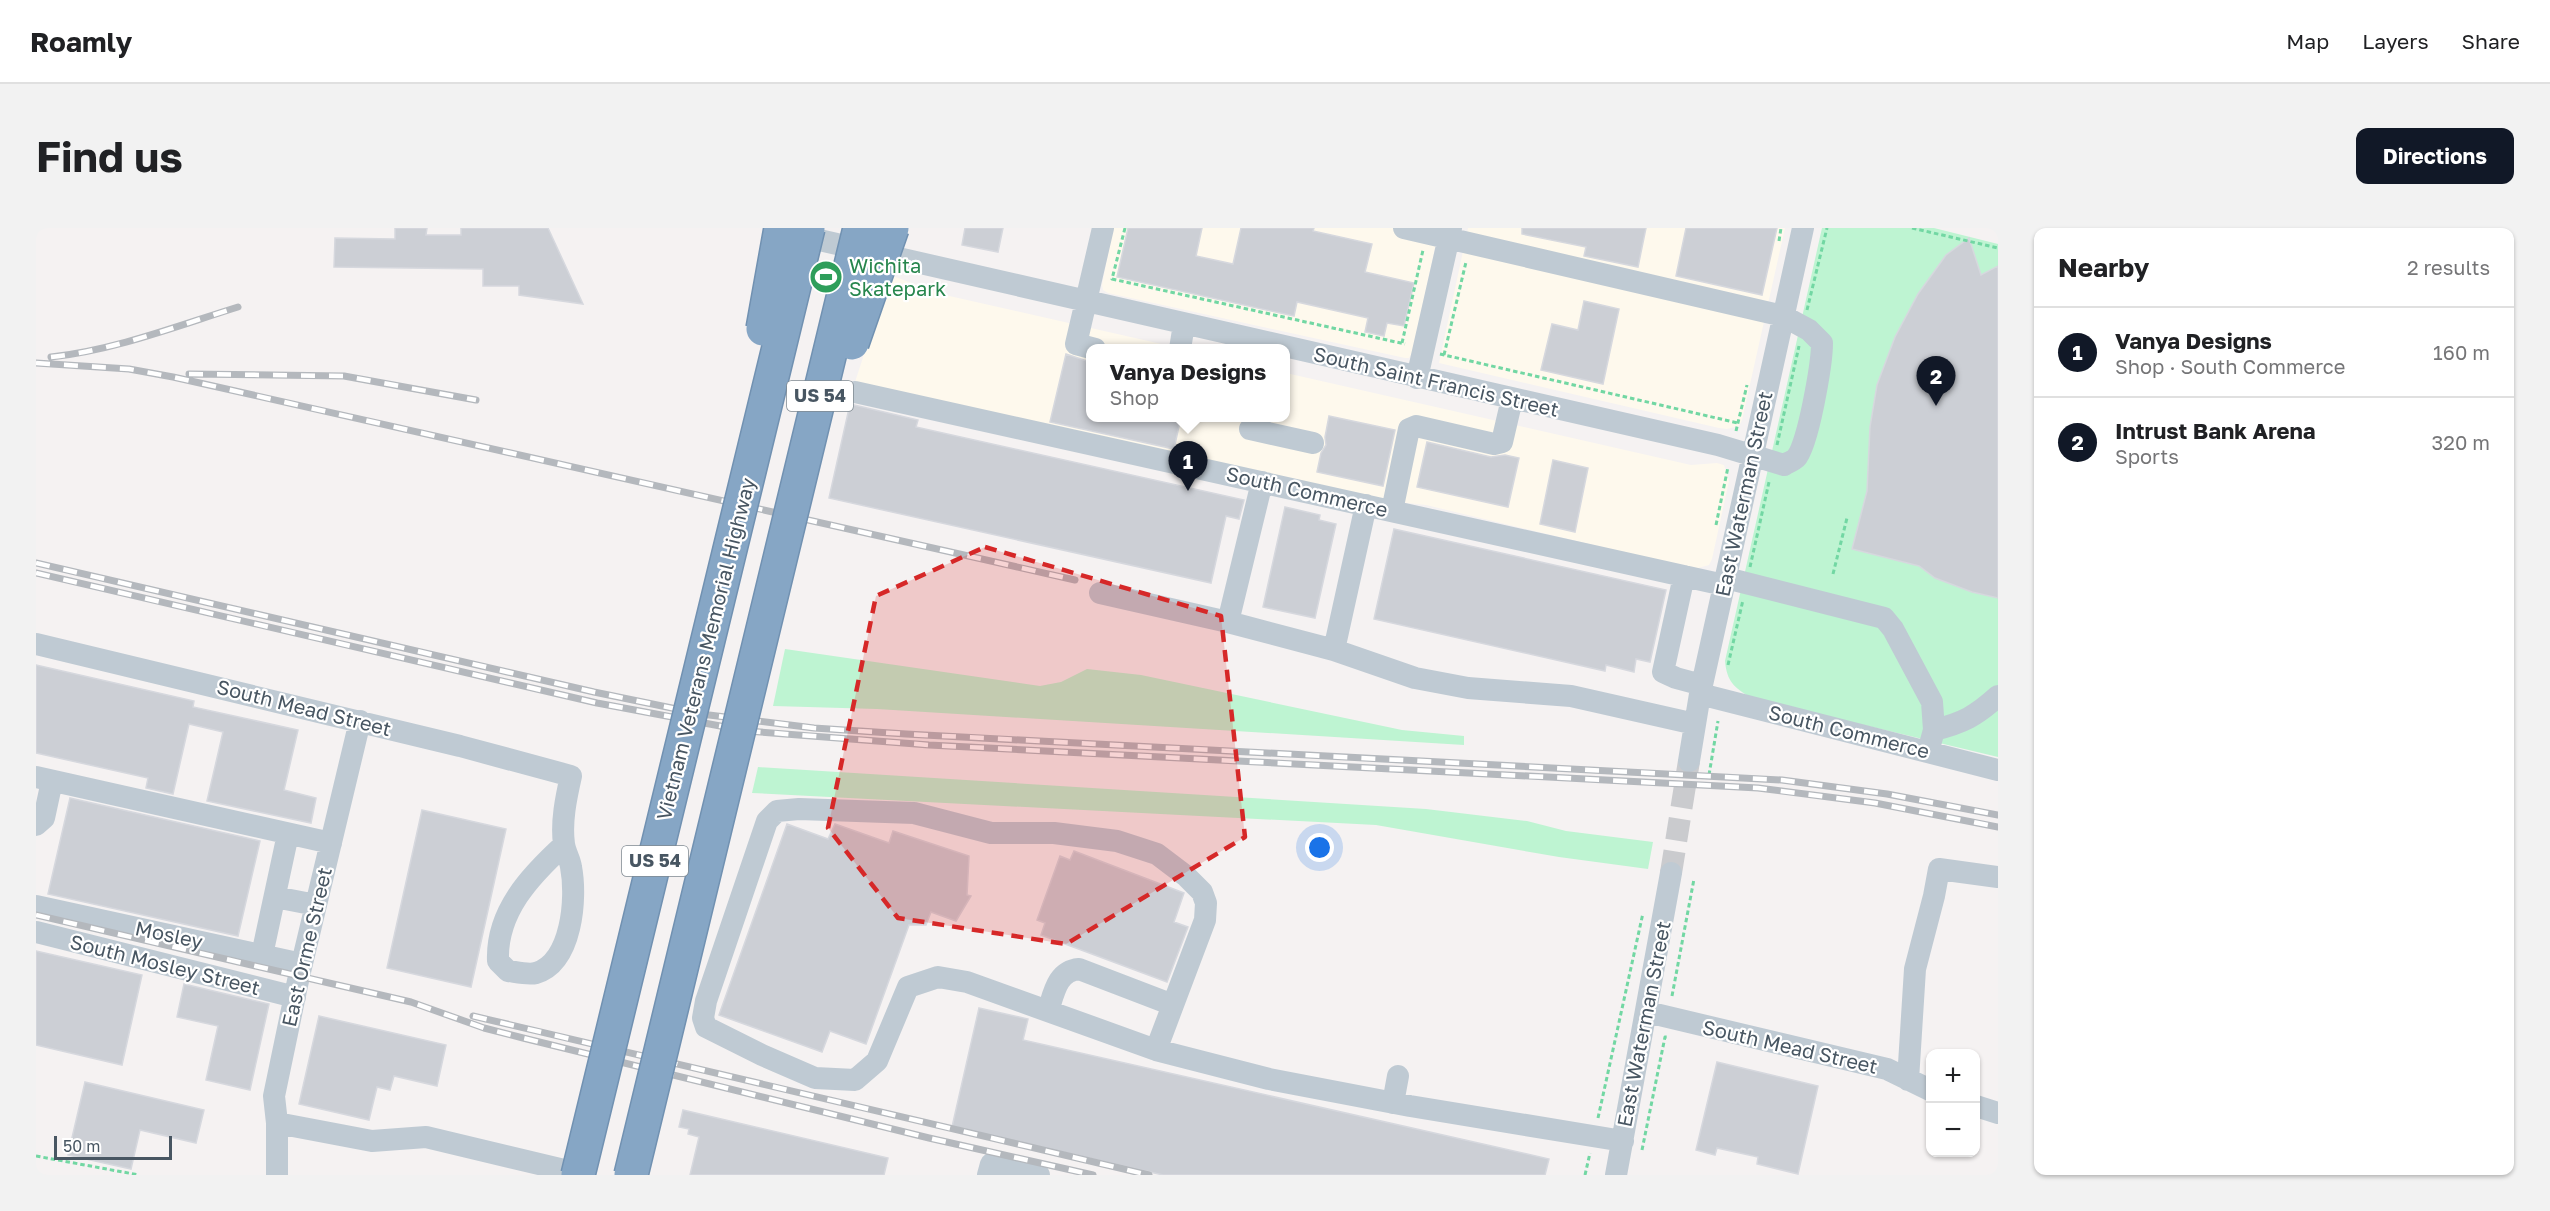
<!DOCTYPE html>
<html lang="en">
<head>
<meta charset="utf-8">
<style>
	:root { --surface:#fff; --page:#f2f2f2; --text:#202124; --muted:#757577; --line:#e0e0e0; --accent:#111827 }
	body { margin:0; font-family:"Golos Text",sans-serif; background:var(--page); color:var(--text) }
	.controls { position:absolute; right:18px; bottom:18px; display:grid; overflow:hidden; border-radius:12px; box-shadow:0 2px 4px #0004 }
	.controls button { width:54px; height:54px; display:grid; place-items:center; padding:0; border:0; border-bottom:2px solid var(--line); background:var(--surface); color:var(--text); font:30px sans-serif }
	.scale { position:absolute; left:18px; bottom:15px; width:118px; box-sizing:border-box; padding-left:6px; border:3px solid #485662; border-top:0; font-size:16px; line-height:21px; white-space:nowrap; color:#485662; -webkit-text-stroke:4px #fff; paint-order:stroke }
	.you { position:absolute; left:1284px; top:620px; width:21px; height:21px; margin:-15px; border:4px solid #fff; border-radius:50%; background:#1a73e8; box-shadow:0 0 0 9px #1a73e833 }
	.badge { display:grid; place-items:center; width:39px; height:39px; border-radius:50%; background:var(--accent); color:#fff; font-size:20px; font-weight:700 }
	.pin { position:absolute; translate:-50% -50px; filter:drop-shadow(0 2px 3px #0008) }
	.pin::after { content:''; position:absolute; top:32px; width:21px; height:18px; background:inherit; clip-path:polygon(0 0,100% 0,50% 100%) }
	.popup { position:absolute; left:1050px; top:116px; width:204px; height:78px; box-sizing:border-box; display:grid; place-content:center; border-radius:12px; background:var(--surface); filter:drop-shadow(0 2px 4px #0005); font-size:20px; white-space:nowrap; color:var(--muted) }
	.popup b { font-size:22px; color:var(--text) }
	.popup::after { content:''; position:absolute; left:50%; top:100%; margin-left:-12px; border:12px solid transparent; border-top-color:var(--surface) }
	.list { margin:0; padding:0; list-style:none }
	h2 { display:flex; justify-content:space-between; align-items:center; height:78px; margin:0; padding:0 24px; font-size:26px }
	h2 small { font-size:20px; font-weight:400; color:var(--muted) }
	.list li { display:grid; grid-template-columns:39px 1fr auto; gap:18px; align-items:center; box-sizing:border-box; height:90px; padding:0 24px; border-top:2px solid var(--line) }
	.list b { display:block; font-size:22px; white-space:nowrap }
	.list p { margin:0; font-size:20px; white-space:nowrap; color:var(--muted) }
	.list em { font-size:20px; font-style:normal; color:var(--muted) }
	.map { position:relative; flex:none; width:1962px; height:947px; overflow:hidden; border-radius:12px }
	header { display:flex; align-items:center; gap:36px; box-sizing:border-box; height:84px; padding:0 30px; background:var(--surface); border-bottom:2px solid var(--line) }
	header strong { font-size:28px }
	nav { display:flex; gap:33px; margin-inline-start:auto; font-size:21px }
	.intro { display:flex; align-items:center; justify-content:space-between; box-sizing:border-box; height:144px; padding:0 36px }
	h1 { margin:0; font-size:42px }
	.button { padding:15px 27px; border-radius:12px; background:var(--accent); color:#fff; font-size:21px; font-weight:700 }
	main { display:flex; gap:36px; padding:0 36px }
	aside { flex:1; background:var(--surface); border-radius:12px; box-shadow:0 2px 4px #0004 }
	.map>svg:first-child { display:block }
	.commercial { fill:#fef9ed }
	.green { fill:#bef4d2 }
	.building { fill:#cccfd5; stroke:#d6d8de; stroke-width:1.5 }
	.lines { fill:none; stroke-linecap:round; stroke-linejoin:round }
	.minor-tunnel { stroke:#cacbce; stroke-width:22; stroke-dasharray:22 11; stroke-linecap:butt }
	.path { stroke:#72d7a3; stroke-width:3; stroke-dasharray:4.5 3; stroke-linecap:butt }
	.minor { stroke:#bfcad3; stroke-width:22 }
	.rail-casing { stroke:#b4b8bd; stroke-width:7 }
	.rail { stroke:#fff; stroke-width:4.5; stroke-dasharray:14; stroke-linecap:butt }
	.highway-bridge-casing { stroke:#7191b1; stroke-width:36; stroke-linecap:butt }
	.highway-bridge { stroke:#86a6c5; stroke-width:33 }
	.marked { fill:#d62828; fill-opacity:0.2; stroke:#d62828; stroke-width:4.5; stroke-dasharray:12 8; stroke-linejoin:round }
	.labels { text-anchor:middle; stroke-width:4.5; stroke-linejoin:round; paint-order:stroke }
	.shield { fill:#fff; stroke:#7f8991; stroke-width:1.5 }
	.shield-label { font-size:18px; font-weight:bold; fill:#485662 }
	.leisure-label { font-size:20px; fill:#27864d; stroke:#fff; text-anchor:start }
	.street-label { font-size:20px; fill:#485662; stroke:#fff }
</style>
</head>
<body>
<header>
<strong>Roamly</strong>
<nav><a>Map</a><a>Layers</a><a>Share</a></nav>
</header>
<div class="intro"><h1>Find us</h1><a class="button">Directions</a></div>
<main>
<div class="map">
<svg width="1962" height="947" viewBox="0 0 1962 947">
	<rect width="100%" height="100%" fill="#f5f2f2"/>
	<path class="commercial" d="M1077,0H1399L1403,1L1376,125L1373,130H1369L1072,65L1067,62L1066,57Z
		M1432,0H1749L1706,192L1703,198L1691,201L1683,200L1403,135Z
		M854,47L909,67L1143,120L1054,121V190H1250V145L1655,237L1681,235L1688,237L1693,253L1676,331L1673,337L1658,341L1390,277L1344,272L819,154Z"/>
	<path class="green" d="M1786,0H1898L1962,16V529L1715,470C1698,459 1691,454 1689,433Z
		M749,421L1004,458L1025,454L1051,441L1105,447L1366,502L1428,508V517L841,481L737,478Z
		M722,539L1390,581L1491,593L1530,603L1617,614L1612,641L1523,629L1340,597L716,565Z"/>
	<path class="building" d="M359,0H391L390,7H425V0H512L547,76L483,67V58H447V41L298,39L299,10L359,11Z
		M929,0H967L962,24L926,17Z
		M1092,0H1166L1160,28L1197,36L1205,0H1278L1277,3L1336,16L1329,44L1378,55L1368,98L1351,95L1348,108L1329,104L1332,90L1261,74L1258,88L1081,49Z
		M1486,0H1610L1602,39L1548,28L1550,19L1486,6Z
		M1650,0H1741L1726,67L1640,48Z
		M1933,10L1945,47L1962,38V370L1936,364L1899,350L1883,338L1816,321L1831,263L1834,199L1841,157L1859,109L1882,66L1910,27Z
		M1548,73L1583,81L1567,156L1505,142L1516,96L1542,102Z
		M1030,126L1054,134V189H1145L1138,221L1014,194Z
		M814,176L882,192L880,199L1208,272L1203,291L1190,288L1175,355L793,270Z
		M1293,188L1359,202L1347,258L1281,244L1285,225L1290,217L1289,209Z
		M1391,214L1455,229L1469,227L1483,230L1472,279L1381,259Z
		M1517,232L1552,240L1539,304L1504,296Z
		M1249,279L1284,287L1283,292L1300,296L1279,390L1227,379Z
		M1358,301L1630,362L1614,434L1600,431L1598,444L1570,437L1569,443L1338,391Z
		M0,437L158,473L157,479L262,502L248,562L280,570L275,595L171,573L187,504L153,496L137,566L110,560L112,550L0,525Z
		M34,570L224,613L202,708L12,666Z
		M386,582L470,601L435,759L351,740Z
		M751,596L792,611L799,596L853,615L857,603L933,628L931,667L935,668L920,693L895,684L890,697H873L830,816L794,803L786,824L683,787Z
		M1038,623L1148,665L1138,694L1152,699L1131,754L1005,707L1009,695L1001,692L1024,628L1034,632Z
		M0,723L106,747L86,837L0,817Z
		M148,756L233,776L214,862L170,852L182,798L141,789Z
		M943,780L992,791L987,812L1513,931L1509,947H1127L916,899Z
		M283,788L410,817L401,858L358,848L354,862L341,859L333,892L263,876Z
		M1681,834L1782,858L1762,946L1721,936L1722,929L1681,920L1679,927L1660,922Z
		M49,854L168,882L160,915L104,902L95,941L32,927Z
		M647,882L852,930L848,947H654L663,909L652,906L653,901L643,899Z"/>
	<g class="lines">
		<path class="minor-tunnel" d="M1635,645L1653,533"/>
		<path class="path" d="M1089,0L1076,51L1369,116
			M1876,0L1962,20
			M1743,13L1745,0
			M1771,82L1791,0
			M1366,115L1387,22
			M1404,126L1702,195
			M1408,127L1430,34
			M1700,203L1711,157
			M1741,217L1763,118
			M1680,297L1692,239
			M1714,339L1733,254
			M1797,346L1811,290
			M1692,437L1707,372
			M1673,547L1682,493
			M1636,768L1658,651
			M1562,890L1607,685
			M1606,922L1629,809H1632
			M0,928L103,947
			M1549,947L1554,925"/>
		<path class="minor" d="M757,6L1682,217L1748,237C1751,235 1757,233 1760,230C1772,218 1786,135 1786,115L1773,102L1747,88L1368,0
			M1059,121L1040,116L1067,0
			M1144,121L1148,96
			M1381,150L1415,0
			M819,164L1688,357
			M1214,201L1277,215
			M1226,254L1192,394L1298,422
			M1330,277L1298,422L1379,450L1432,460L1535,468L1659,496
			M1356,283L1373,201L1380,198L1458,216L1466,214L1476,171
			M1648,348L1627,444L1640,450L1666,457
			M1690,350L1848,390L1857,401L1896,474L1898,502L1892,524
			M1064,365L1192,394
			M0,416L424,518L535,548C530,570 525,594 528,616C529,624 534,631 535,639C541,670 536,734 500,745C492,747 480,744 472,743L462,733C460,684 494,648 528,617
			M1664,466L1962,542
			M1898,502C1927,495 1940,488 1962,468
			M1653,533L1664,466L1767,0
			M0,549L295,615
			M0,597L8,590L16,553
			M239,669L280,677
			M0,678L266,736
			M0,704L259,769
			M226,727L252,606
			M1012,783C1018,765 1021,743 1043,741L1137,777
			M1611,784L1851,841L1894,862
			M1120,822L1169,692L1170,675L1166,664L1150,648L1121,626L1081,613L1018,605H955L878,585L763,581L741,583L731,593L670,773L667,790L670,799L726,827L779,850L819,852L841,833L872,759L902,749L931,754L1120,822L1233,851L1374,878L1587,913
			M1872,852L1879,741L1898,668L1903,641L1962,649
			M1357,875L1362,848
			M1940,878L1962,885
			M241,895L336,913L390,909L549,947
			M241,947V895L238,868L263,748L324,493
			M952,947L955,936L1003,947
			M1580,947L1635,645"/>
		<defs>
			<path id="rail" d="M15,129C79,122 141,98 202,79
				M0,135L93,141L137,149L1039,352
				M153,146L308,148L440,172
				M0,335L558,464L665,486L778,500L870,506L1746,552L1851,566L1962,587
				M0,345L561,475L711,503L893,517L1722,560L1839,575L1962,599
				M0,687L375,774L448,800L487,810L893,910L1057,947
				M437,788L1113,947"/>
		</defs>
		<use href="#rail" class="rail-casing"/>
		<use href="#rail" class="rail"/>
		<defs>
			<path id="highway-bridge" d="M727,101L745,0
				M816,115L856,0
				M542,947L772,0
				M595,947L824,0"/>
		</defs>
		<use href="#highway-bridge" class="highway-bridge-casing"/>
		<use href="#highway-bridge" class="highway-bridge"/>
	</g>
	<path class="marked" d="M949,319L1185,388L1209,609L1030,716L862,690L792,600L840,368Z"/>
	<defs>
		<symbol id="stadium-disc" viewBox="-11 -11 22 22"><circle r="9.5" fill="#2e9e5b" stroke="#fff"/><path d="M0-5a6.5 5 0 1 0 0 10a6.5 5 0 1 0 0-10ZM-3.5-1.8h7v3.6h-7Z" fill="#fff"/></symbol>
	</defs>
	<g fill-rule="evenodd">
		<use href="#stadium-disc" x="771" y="30" width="38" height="38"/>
	</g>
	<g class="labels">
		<g class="shield">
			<rect x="751" y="153" width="66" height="30" rx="4.5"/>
			<rect x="586" y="618" width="66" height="30" rx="4.5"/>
		</g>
		<g class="shield-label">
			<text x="784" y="174">US 54</text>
			<text x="619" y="639">US 54</text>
		</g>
		<g class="leisure-label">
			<text x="813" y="45">Wichita<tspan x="813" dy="23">Skatepark</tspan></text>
		</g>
		<g class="street-label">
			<text transform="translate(1400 154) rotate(13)" y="7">South Saint Francis Street</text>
			<text transform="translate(1271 264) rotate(13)" y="7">South Commerce</text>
			<text transform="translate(1708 266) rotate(-78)" y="7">East Waterman Street</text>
			<text transform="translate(670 421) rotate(-76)" y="7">Vietnam Veterans Memorial Highway</text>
			<text transform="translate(268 480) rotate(14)" y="7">South Mead Street</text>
			<text transform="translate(1813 504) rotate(14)" y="7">South Commerce</text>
			<text transform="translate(133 707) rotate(12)" y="7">Mosley</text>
			<text transform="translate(271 719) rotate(-77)" y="7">East Orme Street</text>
			<text transform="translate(129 737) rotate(14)" y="7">South Mosley Street</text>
			<text transform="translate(1608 796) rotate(-79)" y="7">East Waterman Street</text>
			<text transform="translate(1754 819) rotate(13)" y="7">South Mead Street</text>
		</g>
	</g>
</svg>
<div class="controls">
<button>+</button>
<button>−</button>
</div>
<div class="scale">50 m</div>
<div class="you"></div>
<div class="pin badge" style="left:1152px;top:263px">1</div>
<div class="popup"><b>Vanya Designs</b>Shop</div>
<div class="pin badge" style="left:1900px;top:178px">2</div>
</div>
<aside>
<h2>Nearby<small>2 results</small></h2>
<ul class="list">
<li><span class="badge">1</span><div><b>Vanya Designs</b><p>Shop · South Commerce</p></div><em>160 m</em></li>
<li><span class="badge">2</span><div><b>Intrust Bank Arena</b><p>Sports</p></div><em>320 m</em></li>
</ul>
</aside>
</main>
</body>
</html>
